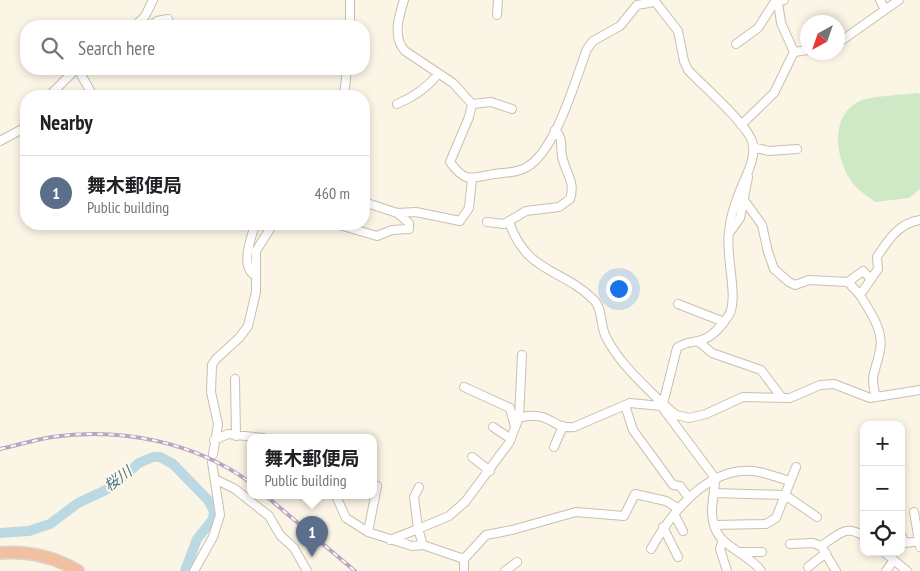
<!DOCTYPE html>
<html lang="en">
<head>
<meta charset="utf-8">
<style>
	:root { --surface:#fff; --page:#f6f6f6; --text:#202124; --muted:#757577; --line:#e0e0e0; --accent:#d93025 }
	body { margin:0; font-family:"PT Sans Narrow","Noto Sans JP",sans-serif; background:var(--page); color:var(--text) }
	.controls { position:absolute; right:15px; bottom:15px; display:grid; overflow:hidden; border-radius:10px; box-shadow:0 2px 8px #0003 }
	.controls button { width:45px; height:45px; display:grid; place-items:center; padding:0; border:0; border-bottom:1px solid var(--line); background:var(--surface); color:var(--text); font:25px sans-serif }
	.compass { position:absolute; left:800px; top:15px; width:45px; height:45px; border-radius:50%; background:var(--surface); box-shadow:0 2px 8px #0003; rotate:220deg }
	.you { position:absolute; left:618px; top:288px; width:18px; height:18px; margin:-12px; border:4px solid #fff; border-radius:50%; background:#1a73e8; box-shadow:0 0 0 8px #1a73e833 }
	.badge { display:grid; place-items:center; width:32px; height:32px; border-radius:50%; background:var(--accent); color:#fff; font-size:16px; font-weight:700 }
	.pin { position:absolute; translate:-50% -41px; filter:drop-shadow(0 1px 2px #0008) }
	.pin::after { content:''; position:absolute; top:26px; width:18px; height:15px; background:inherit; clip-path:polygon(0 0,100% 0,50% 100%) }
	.popup { position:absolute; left:247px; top:434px; width:130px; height:65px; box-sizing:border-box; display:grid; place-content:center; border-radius:10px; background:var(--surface); filter:drop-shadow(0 1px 4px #0005); font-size:16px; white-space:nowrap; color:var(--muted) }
	.popup b { font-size:19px; color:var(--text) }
	.popup::after { content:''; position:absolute; left:50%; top:100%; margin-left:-10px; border:10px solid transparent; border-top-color:var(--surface) }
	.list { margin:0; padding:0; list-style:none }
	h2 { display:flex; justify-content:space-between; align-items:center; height:65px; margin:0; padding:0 20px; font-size:21px }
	h2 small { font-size:16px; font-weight:400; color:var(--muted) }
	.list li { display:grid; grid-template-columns:32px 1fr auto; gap:15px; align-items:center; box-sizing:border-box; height:75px; padding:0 20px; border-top:1px solid var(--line) }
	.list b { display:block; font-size:19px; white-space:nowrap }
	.list p { margin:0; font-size:16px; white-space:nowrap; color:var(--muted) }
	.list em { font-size:16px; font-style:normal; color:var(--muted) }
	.icon { flex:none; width:28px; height:28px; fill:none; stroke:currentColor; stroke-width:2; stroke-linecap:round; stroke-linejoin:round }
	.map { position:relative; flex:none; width:920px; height:571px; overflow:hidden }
	.search { position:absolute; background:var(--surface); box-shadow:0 2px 8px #0003; left:20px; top:20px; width:350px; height:55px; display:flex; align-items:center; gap:12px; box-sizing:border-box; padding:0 18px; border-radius:20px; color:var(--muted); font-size:19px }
	.panel { position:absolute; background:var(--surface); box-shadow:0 2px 8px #0003; left:20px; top:90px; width:350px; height:140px; border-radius:20px }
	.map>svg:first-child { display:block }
	.green { fill:#cfe8c5 }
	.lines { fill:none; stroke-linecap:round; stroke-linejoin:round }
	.river { stroke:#bcd9e3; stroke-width:10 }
	.minor-casing { stroke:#ccbead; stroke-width:10 }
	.highway-casing { stroke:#dbd5d0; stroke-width:14 }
	.minor { stroke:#fff; stroke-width:8 }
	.highway { stroke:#f1c0a1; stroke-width:11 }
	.rail-casing { stroke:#baa5c4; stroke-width:4 }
	.rail { stroke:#fef9ec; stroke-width:2; stroke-dasharray:5.5; stroke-linecap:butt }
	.labels { text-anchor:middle; stroke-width:4; stroke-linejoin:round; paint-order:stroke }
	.water-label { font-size:15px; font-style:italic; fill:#4b788b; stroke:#fef9ec }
</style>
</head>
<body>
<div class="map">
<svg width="920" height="571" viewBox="0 0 920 571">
	<rect width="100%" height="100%" fill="#fbf5e6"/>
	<path class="green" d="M917,93L920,94V189L909,198L875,202C869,197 862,193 857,188C836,166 827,116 860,101C870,96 904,95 917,93Z"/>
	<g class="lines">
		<path class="river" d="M0,533L29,531L50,524L78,503L110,488L139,463L153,457H160L173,464L208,500L214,511L213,519L197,539L185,571"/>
		<defs>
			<path id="minor" d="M404,0C399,16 392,37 405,51L453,83L472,104L469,117L450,162C464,181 468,179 489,175C501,172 516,174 527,167C556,150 575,81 587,49L593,41L620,26L637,5L654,2
				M654,0L678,31L684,61L688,70C703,86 745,122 752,141C758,159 742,182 737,199C733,209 730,221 729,232C725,255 739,298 729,315C723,325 711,339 698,341C689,343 685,342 677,348L663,404L676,415L689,418L706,414L743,397L790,398L820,385L834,384L870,398L920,390
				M880,0L885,10
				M778,2L781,23L794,52
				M497,15L498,0
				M135,26L145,16L153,0
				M151,26L157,21L168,19
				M350,26V0
				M838,43L899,0
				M736,44L758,28L774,3L784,0
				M78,69L93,96
				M49,96L76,69
				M344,96L347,69
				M397,104C414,97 427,88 438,74
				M472,104L491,102L512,109
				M741,125L774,93L794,52L808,50
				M0,141L26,127
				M753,147L769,151L797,149
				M744,200L762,225L768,252L774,269L789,282L795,285L809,280L848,282L863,271L871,279
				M364,202L397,213L416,212L460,221L469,208L472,179
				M487,222L504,224L526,211L559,207L570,199C576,182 565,172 562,156C560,144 564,139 555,130
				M509,222C527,274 562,268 594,300C603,309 600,326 606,337C619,363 642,383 663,404
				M249,224L254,228C250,241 240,268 256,276
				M336,224L377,236L392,230L409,229V223L397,213
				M730,232L740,218L748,177
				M848,282L860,295
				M678,304L724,322
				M698,341L712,353L761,370L782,398
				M235,379L236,436
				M464,387L510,408L515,427
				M876,397C869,373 876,373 880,350C884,330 870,312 860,295L878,269L877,257C888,240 899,223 920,220
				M625,405L633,430L673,485L680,486L689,498
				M662,407L715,478C715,494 709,510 714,525C720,548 749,553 761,571
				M519,418C550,409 552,430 574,427L630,403L661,406L663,404
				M493,427L511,439
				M214,440L228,434L263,438
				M554,447L563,426
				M213,454L218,424L211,392L212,365L216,359L239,338L248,326L256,292V251L273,224
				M472,457L490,471
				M796,467L785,495L817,517
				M215,479L235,489L269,516L280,535L294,548L307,571
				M377,486L368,532L412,546L423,545
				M336,496L346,518L368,532
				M914,512L920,547
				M674,514L683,531
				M714,525L766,524L776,518L785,495L714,493
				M663,527L678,557
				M901,535L905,543L920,541
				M390,540L418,529L414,497L419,487
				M723,540L720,549L727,571
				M790,544L813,543L821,546
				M651,549C671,513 707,467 753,471C766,472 778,478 790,481
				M739,552H762
				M884,552L907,571
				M464,559L486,535L512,530L576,512L624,516L635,494L666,501L679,509
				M808,567L826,553
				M194,571L213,537L220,515L212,462
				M464,571V559L423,545L418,529L449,516L465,502L509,443L519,418L522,355
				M505,571L517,562
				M836,571L821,546C839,535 844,524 864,536
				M886,571L894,560"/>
			<path id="highway" d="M0,553C27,551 55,557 78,571"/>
		</defs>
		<use href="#minor" class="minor-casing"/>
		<use href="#highway" class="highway-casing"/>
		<use href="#minor" class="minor"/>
		<use href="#highway" class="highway"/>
		<defs>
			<path id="rail" d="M0,449C17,445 35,440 52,437C121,427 195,442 251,483
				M266,496L355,571"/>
		</defs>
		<use href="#rail" class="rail-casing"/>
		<use href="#rail" class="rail"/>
	</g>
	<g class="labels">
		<g class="water-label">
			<text transform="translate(118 479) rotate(-37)" y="5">桜川</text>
		</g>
	</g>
</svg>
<div class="controls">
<button>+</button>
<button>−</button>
<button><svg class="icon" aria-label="locate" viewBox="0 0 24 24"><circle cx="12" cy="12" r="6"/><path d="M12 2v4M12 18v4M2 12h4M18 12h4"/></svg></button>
</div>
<svg class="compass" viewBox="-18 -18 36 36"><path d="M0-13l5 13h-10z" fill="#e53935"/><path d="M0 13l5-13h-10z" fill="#757577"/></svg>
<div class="you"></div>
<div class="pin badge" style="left:312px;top:557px;background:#5c6f8a">1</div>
<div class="popup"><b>舞木郵便局</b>Public building</div>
<div class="search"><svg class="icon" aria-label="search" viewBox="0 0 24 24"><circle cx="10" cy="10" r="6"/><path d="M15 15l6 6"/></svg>Search here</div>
<section class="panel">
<h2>Nearby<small></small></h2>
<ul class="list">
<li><span class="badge" style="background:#5c6f8a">1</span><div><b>舞木郵便局</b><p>Public building</p></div><em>460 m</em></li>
</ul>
</section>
</div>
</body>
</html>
